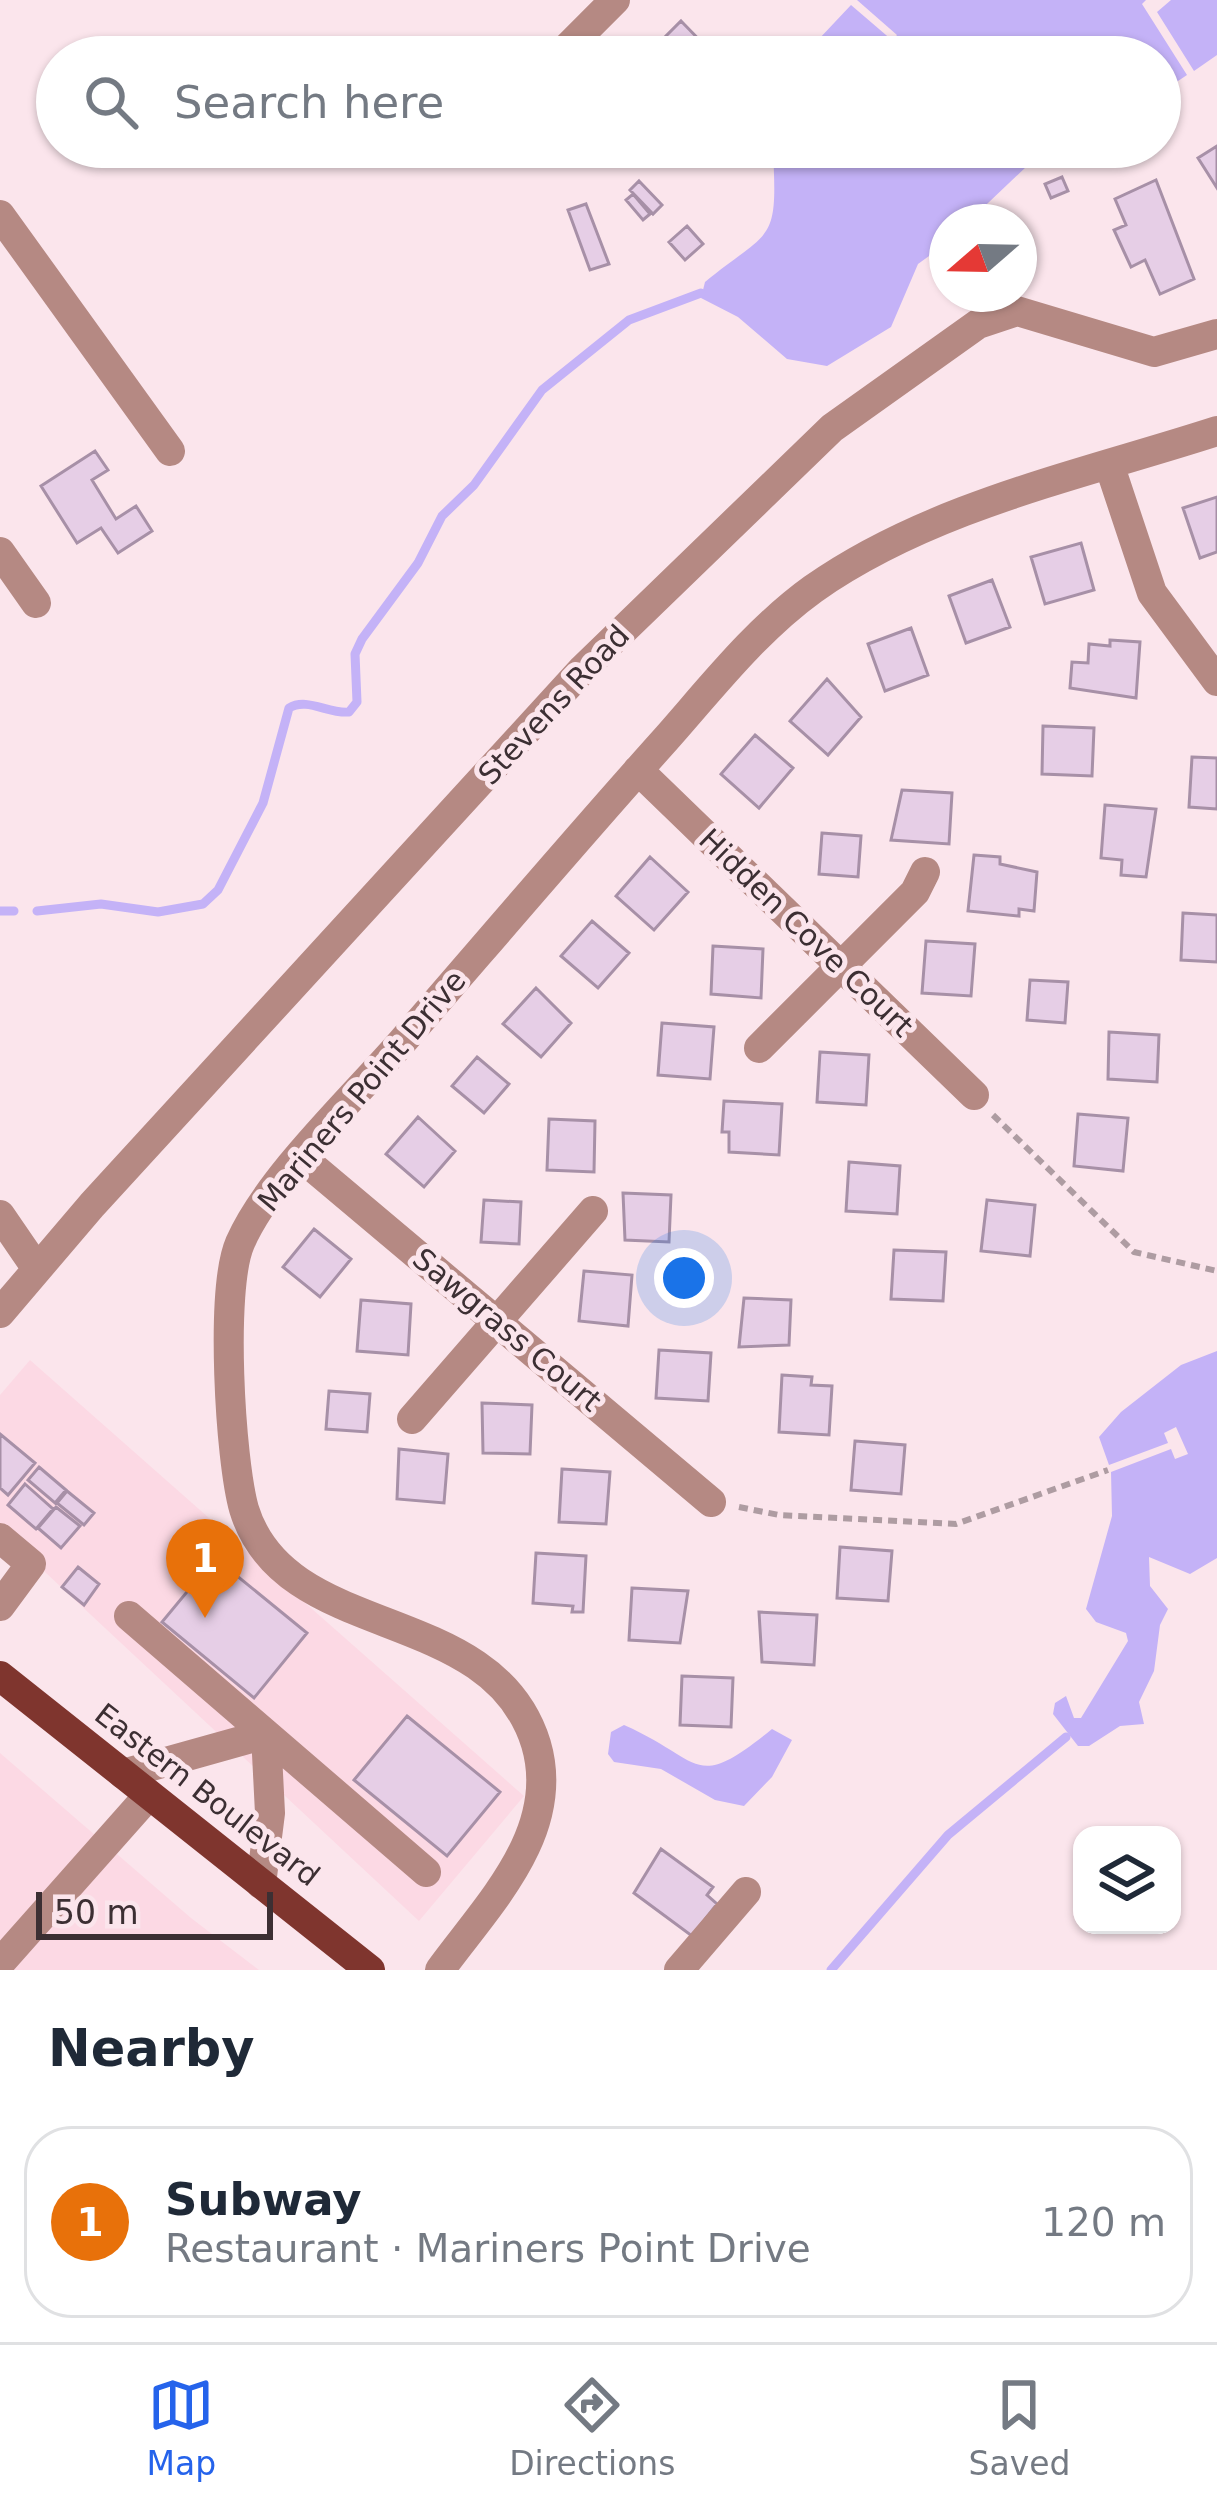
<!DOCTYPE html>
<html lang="en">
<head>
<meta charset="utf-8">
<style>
	:root { --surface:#fff; --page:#f6f6f7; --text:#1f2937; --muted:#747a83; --line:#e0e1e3; --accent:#2563eb }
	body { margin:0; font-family:"DejaVu Sans",sans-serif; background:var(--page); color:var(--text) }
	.controls { position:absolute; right:36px; bottom:36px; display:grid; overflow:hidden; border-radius:24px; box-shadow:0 3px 9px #0004 }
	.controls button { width:108px; height:108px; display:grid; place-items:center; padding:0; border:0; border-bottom:3px solid var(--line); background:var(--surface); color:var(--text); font:60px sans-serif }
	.compass { position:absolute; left:929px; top:204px; width:108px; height:108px; border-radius:50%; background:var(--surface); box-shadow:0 3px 9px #0004; rotate:250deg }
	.scale { position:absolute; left:36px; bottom:30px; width:237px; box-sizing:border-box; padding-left:12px; border:6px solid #3c2f33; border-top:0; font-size:33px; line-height:42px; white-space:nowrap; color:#3c2f33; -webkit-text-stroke:9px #fbe5ec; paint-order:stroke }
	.you { position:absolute; left:684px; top:1278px; width:42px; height:42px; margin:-30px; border:9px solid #fff; border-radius:50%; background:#1a73e8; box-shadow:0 0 0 18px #1a73e833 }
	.badge { display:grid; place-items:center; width:78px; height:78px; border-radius:50%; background:var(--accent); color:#fff; font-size:39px; font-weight:700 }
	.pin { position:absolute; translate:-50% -99px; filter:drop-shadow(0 3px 6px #0008) }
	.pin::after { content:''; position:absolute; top:63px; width:42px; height:36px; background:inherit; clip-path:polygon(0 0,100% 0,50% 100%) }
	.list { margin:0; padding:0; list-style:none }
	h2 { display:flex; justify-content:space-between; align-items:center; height:156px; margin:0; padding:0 48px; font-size:51px }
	h2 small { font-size:39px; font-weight:400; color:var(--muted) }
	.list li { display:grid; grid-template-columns:78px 1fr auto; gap:36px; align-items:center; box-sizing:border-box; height:192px; margin:0 24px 24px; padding:0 24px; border:3px solid var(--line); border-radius:48px }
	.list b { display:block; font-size:45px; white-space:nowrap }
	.list p { margin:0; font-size:39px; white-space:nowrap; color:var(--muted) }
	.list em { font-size:39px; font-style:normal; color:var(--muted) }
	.icon { flex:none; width:66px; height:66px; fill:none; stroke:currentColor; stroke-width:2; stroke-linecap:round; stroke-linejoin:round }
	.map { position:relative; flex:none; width:1217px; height:1970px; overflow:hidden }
	.search { position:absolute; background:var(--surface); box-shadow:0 3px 9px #0004; left:36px; right:36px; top:36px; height:132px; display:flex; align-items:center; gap:30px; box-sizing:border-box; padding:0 42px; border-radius:66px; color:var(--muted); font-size:45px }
	.sheet { height:372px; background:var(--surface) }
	nav { display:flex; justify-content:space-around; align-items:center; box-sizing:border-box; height:168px; border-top:3px solid var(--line); background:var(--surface); font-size:33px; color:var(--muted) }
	nav a { display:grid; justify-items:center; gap:6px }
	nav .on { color:var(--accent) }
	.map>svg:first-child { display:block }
	.built { fill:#fcd9e4 }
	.water { fill:#c4b2f7 }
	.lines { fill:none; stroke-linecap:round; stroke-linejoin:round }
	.stream { stroke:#c4b2f7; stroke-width:9 }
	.building { fill:#e6cee6; stroke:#a790a7; stroke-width:3 }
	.path { stroke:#ae9ca2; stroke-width:6; stroke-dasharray:9 6; stroke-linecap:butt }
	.minor { stroke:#b58983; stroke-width:30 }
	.major { stroke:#7f352e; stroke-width:30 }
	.labels { text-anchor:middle; stroke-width:10; stroke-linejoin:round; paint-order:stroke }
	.street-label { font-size:30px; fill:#3c2f33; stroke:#fbe5ec }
</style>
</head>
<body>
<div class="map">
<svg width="1217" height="1970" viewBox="0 0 1217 1970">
	<rect width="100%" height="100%" fill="#fbe5ec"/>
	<path class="built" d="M30,1360L524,1796L419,1921L0,1530V1395Z
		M0,1753L191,1918L259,1970H0Z"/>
	<path class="water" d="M857,0H1146L1142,4L1187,75L1160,93V57H1072L1066,46L1045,57H802L851,5L893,41L897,35Z
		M1171,0H1217V55L1194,71L1157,12Z
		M756,147H1046V148L968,222H947V243L918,264L891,327L827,366L787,359L738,317L701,298L705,282C771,228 778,245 773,152Z
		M1217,1351V1558L1190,1574L1149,1557L1150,1586L1168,1609L1160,1625L1154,1671L1139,1702L1144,1724L1120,1726L1089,1746H1078L1053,1714L1055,1703L1066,1696L1074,1718H1081L1128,1641L1126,1633L1096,1622L1086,1609L1112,1516L1111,1472L1171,1449L1175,1459L1188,1454L1176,1427L1164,1433L1168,1443L1109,1465L1099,1437L1121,1412L1181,1365Z
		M624,1725C704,1760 692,1794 772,1729L792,1740L772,1777L744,1806L715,1800L661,1769L614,1762L608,1754L611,1732Z"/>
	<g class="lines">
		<path class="stream" d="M0,911H14
			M37,911L101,904L158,912L203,904L218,890L263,803L289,708C307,697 328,714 349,712L357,702L355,654L362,639L418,563L442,516L474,485L542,390L629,320L701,293
			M831,1970L948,1835L1066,1737"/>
	</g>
	<path class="building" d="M681,21L716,57H655L650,52Z
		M1217,146V188L1198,158Z
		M1062,177L1068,191L1051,198L1045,184Z
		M1156,180L1194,279L1160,294L1145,260L1131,267L1114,230L1126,225L1115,199Z
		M639,181L662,205L653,214L630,190Z
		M633,194L650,214L643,220L626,200Z
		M586,204L609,264L590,270L568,210Z
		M687,226L703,244L685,260L669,242Z
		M95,451L108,470L92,480L116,519L136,506L152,531L118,553L101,528L77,543L41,486Z
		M1217,497V552L1200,558L1183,508Z
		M1081,543L1094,590L1045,604L1031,557Z
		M992,580L1010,627L966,643L949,596Z
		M911,628L928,675L885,691L868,644Z
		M1110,640L1140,642L1136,698L1070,688L1072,662L1088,663L1089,644L1110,646Z
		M827,679L861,717L828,755L790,721Z
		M1043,726L1094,728L1092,776L1042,774Z
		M755,735L793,768L759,808L721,774Z
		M1192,757L1217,758V809L1189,807Z
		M902,790L952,793L949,844L891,840Z
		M1105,805L1156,809L1146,877L1121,875L1122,860L1101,858Z
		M822,833L861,836L858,877L819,874Z
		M974,855L1000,857V864L1037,872L1034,911L1019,909V916L968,911Z
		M650,857L688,892L654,930L616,896Z
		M1183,913L1217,915V962L1181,960Z
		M592,921L629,953L598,988L561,956Z
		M926,941L975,944L971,996L922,993Z
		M713,946L763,949L761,998L711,994Z
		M1030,980L1068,982L1065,1023L1027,1020Z
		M536,988L571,1023L541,1057L503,1024Z
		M662,1023L714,1027L710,1079L658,1075Z
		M1109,1032L1159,1035L1157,1082L1108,1079Z
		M820,1052L869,1055L866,1105L817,1102Z
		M477,1057L509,1084L484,1113L452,1086Z
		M724,1101L782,1104L779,1155L729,1152V1132H722Z
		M1078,1114L1128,1118L1123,1171L1074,1166Z
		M418,1117L455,1151L424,1187L386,1154Z
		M549,1119L595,1121L594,1172L547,1170Z
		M849,1162L900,1166L897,1214L846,1211Z
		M623,1193L671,1195L669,1242L625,1240Z
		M484,1200L521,1202L519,1244L481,1242Z
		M987,1200L1035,1205L1030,1256L981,1251Z
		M314,1229L351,1259L320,1297L283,1267Z
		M894,1250L946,1252L943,1301L891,1299Z
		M584,1271L632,1275L628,1326L579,1321Z
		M744,1298L791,1300L789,1345L739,1347Z
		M361,1300L411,1304L408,1355L357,1351Z
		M659,1350L711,1353L708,1401L656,1398Z
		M782,1375L812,1377L811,1385L832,1386L829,1435L779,1432Z
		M329,1391L370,1394L367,1432L326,1429Z
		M482,1403L532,1405L530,1454L483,1453Z
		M0,1434L35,1463L8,1495L0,1488Z
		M855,1441L905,1445L901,1494L851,1490Z
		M399,1449L448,1454L444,1503L397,1499Z
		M39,1467L66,1490L55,1503L28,1480Z
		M562,1469L610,1472L606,1524L559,1522Z
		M25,1484L53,1509L36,1529L8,1505Z
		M67,1491L94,1513L84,1525L57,1503Z
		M56,1507L80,1526L61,1548L38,1528Z
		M840,1547L892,1551L888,1601L837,1598Z
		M536,1553L586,1556L583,1612H572L573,1606L533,1603Z
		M215,1558L307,1633L254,1698L162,1622Z
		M78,1567L99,1584L84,1605L62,1587Z
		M632,1588L688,1591L680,1643L629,1640Z
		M759,1612L817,1615L814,1665L762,1662Z
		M682,1676L733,1678L731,1727L680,1725Z
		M407,1716L500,1792L447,1856L354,1780Z
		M661,1849L713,1887L707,1895L717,1904L692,1936L634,1893Z"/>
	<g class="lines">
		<path class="path" d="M993,1115L1134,1252L1217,1271
			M739,1507L779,1515L956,1524L1108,1470"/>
		<path class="minor" d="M558,57L615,0
			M0,215L170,451
			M1110,467L1152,593L1217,681
			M0,552L36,603
			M638,770L974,1095
			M759,1048L915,892L925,872
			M302,1158L711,1502
			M0,1215L37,1269
			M0,1313L92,1205L583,669L832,428L978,324L1017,311L1154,352L1217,334
			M412,1419L593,1211
			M0,1538L31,1564L0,1606
			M129,1616L426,1872
			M123,1774L266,1734L270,1813L261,1884
			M0,1963L149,1795
			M440,1970C488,1904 562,1832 536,1744C492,1601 285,1644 244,1509C230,1459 220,1289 240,1243C269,1176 359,1093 408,1035C493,937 578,837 665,740C711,688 756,630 813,589C931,506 1081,475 1217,431
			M679,1970L746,1892"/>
		<path class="major" d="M0,1676L370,1970"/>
	</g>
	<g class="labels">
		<g class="street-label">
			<text transform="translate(554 705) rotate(-47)" y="10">Stevens Road</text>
			<text transform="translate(806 933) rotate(44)" y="10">Hidden Cove Court</text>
			<text transform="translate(362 1091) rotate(-50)" y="10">Mariners Point Drive</text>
			<text transform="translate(507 1330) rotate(40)" y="10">Sawgrass Court</text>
			<text transform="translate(207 1795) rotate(38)" y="10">Eastern Boulevard</text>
		</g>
	</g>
</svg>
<div class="controls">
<button><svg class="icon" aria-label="layers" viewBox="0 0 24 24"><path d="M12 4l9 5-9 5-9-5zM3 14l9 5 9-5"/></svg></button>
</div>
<svg class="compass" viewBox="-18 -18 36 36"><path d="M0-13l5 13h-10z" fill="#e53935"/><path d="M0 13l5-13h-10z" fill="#747a83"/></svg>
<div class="scale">50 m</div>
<div class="you"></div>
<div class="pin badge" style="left:205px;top:1618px;background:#e8710a">1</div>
<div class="search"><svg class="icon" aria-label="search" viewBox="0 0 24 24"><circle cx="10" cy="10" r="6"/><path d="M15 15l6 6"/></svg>Search here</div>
</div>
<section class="sheet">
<h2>Nearby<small></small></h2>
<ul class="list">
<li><span class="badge" style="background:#e8710a">1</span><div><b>Subway</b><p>Restaurant · Mariners Point Drive</p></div><em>120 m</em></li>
</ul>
</section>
<nav>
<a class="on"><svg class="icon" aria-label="map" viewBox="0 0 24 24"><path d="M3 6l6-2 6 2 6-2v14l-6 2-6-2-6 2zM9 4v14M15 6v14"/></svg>Map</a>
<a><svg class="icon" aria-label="directions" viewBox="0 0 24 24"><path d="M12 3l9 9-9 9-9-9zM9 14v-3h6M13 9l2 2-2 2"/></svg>Directions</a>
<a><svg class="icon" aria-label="saved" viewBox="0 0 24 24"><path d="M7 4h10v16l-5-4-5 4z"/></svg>Saved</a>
</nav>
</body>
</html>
